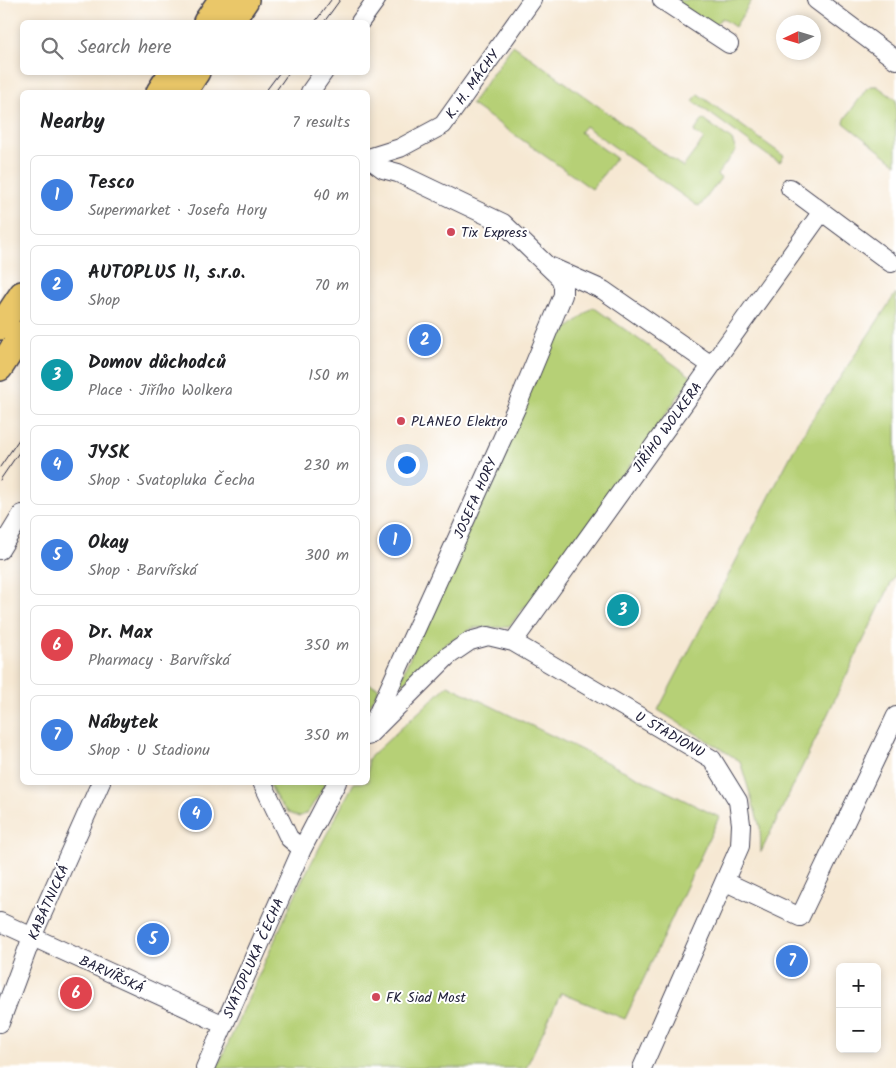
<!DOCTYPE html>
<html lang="en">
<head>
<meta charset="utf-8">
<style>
	:root { --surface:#fff; --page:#f2f2f2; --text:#202124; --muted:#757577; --line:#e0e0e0; --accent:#d1495b }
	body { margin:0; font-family:Kalam,sans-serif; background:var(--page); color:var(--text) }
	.controls { position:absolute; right:15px; bottom:15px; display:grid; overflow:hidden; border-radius:8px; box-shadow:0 2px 8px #0003 }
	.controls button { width:45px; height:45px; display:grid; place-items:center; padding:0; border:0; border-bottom:1px solid var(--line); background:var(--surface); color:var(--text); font:25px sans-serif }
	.compass { position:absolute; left:776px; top:15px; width:45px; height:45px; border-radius:50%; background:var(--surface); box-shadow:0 2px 8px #0003; rotate:266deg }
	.you { position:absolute; left:406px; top:464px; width:18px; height:18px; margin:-12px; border:4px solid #fff; border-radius:50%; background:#1a73e8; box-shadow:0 0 0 8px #1a73e833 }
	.badge { display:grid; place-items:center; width:32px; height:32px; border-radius:50%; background:var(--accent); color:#fff; font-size:16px; font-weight:700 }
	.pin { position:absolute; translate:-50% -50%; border:2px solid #fff; box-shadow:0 1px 5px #0006 }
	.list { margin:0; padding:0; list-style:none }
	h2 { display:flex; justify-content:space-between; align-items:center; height:65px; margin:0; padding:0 20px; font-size:21px }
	h2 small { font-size:16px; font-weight:400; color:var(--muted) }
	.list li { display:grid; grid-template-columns:32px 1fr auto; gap:15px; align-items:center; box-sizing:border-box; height:80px; margin:0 10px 10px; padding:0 10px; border:1px solid var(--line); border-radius:8px }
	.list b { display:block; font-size:19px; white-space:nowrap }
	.list p { margin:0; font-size:16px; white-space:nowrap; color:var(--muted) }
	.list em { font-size:16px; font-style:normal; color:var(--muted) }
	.icon { flex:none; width:28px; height:28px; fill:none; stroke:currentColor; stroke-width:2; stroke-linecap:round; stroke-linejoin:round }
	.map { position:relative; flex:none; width:896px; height:1068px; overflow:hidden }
	.search { position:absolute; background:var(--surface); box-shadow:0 2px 8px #0003; left:20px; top:20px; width:350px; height:55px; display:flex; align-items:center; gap:12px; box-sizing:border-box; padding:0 18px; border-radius:8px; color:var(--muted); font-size:19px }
	.panel { position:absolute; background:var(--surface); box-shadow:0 2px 8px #0003; left:20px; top:90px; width:350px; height:695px; border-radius:8px }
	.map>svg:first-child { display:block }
	.green { fill:#b6d076; stroke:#6c7958 }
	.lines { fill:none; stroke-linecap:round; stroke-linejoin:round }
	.minor-casing { stroke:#424052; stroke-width:20 }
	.highway-casing { stroke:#424052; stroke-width:28 }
	.minor { stroke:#fff; stroke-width:18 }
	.highway { stroke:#eac769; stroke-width:25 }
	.tram { stroke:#22223b; stroke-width:1 }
	.poi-dot { fill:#d1495b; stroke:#fff; stroke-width:2 }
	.labels { text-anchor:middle; stroke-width:4; stroke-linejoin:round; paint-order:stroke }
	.street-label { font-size:14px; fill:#22223b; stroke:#fff }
	.poi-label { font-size:14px; fill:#22223b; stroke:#fff; text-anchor:start }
</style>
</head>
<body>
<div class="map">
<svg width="896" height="1068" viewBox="0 0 896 1068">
	<rect width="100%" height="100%" fill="#fff"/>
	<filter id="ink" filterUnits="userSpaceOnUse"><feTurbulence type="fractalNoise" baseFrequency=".02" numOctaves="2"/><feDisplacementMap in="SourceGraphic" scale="10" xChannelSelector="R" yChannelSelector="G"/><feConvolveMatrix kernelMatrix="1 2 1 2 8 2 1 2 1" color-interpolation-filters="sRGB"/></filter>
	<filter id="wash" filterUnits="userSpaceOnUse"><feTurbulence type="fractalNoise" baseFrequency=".0096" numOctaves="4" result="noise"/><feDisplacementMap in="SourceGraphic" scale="20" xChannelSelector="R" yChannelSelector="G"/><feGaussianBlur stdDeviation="1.12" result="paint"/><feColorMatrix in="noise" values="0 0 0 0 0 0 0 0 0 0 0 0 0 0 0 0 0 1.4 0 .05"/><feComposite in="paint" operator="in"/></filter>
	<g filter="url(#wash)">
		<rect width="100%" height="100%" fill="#f6e8d3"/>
		<path class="green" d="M674,0H752L735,27L722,18L712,27Z
			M513,45L683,167L704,139L694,132L703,119L732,140L736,150L717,175L721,178L700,206L696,205L585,126L580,132L616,158L592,189L471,104Z
			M872,86H877L896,100V164L844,123L845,119L867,88Z
			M698,94L784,156L780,162L767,155L693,101Z
			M896,293V573L761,852L760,827L740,761L658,710L800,438Z
			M593,307L692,377L531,606H525L509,627L473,628L446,644L402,685L399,682L552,342Z
			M368,683L379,688L368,709Z
			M448,685L719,817L625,1019L561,993L526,1068H217L300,884L354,783L368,782V759Z
			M269,783H326L308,812L299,817C282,813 276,797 269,783Z"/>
	</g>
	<g filter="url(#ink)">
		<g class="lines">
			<defs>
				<path id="minor" d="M662,0L729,44
					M816,0L896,60
					M360,22L376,0
					M310,92L324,72
					M368,158L383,169L398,173L503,223L560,278L563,286V295L556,312L517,406L373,724
					M368,158L400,148L443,125L532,0
					M790,188L891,263
					M551,267L603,290L711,365
					M0,550L22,514
					M513,642L821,213
					M368,736L448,656L470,641L488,636L513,642L712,759L738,801L741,824L740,846L642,1068
					M302,849L337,782
					M726,882L800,917L896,716
					M0,922L224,1025
					M0,1023L32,937L101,782
					M205,1068L302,849L289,838L262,782"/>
				<path id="highway" d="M206,22L221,0
					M231,22L246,0
					M159,92L172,72
					M184,92L197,72
					M0,327L22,294
					M0,368L22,334"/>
			</defs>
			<use href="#minor" class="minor-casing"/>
			<use href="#highway" class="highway-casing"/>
			<use href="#minor" class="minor"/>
			<use href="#highway" class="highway"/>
			<path class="tram" d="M315,22L331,0
				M324,22L340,0
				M265,92L280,72
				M275,92L289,72
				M0,467L22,435
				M0,480L22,448"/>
		</g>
	</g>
	<g class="poi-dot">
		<circle cx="451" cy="232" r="5"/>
		<circle cx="401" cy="421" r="5"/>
		<circle cx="376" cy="997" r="5"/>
	</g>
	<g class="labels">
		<g class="street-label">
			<text transform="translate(472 84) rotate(-54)" y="5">K. H. MÁCHY</text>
			<text transform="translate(667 427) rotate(-54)" y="5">JIŘÍHO WOLKERA</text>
			<text transform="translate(475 498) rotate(-66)" y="5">JOSEFA HORY</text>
			<text transform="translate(670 734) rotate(30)" y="5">U STADIONU</text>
			<text transform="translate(48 902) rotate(-66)" y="5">KABÁTNICKÁ</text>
			<text transform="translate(253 958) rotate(-66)" y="5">SVATOPLUKA ČECHA</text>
			<text transform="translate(112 974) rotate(25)" y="5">BARVÍŘSKÁ</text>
		</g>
		<g class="poi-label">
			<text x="461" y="237">Tix Express</text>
			<text x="411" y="426">PLANEO Elektro</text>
			<text x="386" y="1002">FK Siad Most</text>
		</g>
	</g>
</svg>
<div class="controls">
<button>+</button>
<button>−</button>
</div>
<svg class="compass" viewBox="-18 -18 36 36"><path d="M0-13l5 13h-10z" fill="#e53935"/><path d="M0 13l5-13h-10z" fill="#757577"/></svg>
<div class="you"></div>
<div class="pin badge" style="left:395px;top:540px;background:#3f7fe0">1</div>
<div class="pin badge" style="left:425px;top:340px;background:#3f7fe0">2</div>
<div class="pin badge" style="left:623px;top:610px;background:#0f9aa8">3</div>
<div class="pin badge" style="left:196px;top:814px;background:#3f7fe0">4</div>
<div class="pin badge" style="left:153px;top:939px;background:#3f7fe0">5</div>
<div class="pin badge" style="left:76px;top:993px;background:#e0444e">6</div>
<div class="pin badge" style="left:792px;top:961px;background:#3f7fe0">7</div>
<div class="search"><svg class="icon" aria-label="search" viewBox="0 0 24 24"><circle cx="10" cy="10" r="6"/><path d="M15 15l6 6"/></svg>Search here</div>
<section class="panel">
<h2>Nearby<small>7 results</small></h2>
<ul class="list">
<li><span class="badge" style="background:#3f7fe0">1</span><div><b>Tesco</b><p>Supermarket · Josefa Hory</p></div><em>40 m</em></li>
<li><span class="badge" style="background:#3f7fe0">2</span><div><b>AUTOPLUS II, s.r.o.</b><p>Shop</p></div><em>70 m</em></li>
<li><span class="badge" style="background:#0f9aa8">3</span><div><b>Domov důchodců</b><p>Place · Jiřího Wolkera</p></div><em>150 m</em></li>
<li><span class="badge" style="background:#3f7fe0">4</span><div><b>JYSK</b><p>Shop · Svatopluka Čecha</p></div><em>230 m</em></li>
<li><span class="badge" style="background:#3f7fe0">5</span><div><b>Okay</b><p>Shop · Barvířská</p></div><em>300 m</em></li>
<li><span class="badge" style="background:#e0444e">6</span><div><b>Dr. Max</b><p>Pharmacy · Barvířská</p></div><em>350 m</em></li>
<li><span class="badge" style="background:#3f7fe0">7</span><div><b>Nábytek</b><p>Shop · U Stadionu</p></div><em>350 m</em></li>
</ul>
</section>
</div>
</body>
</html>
